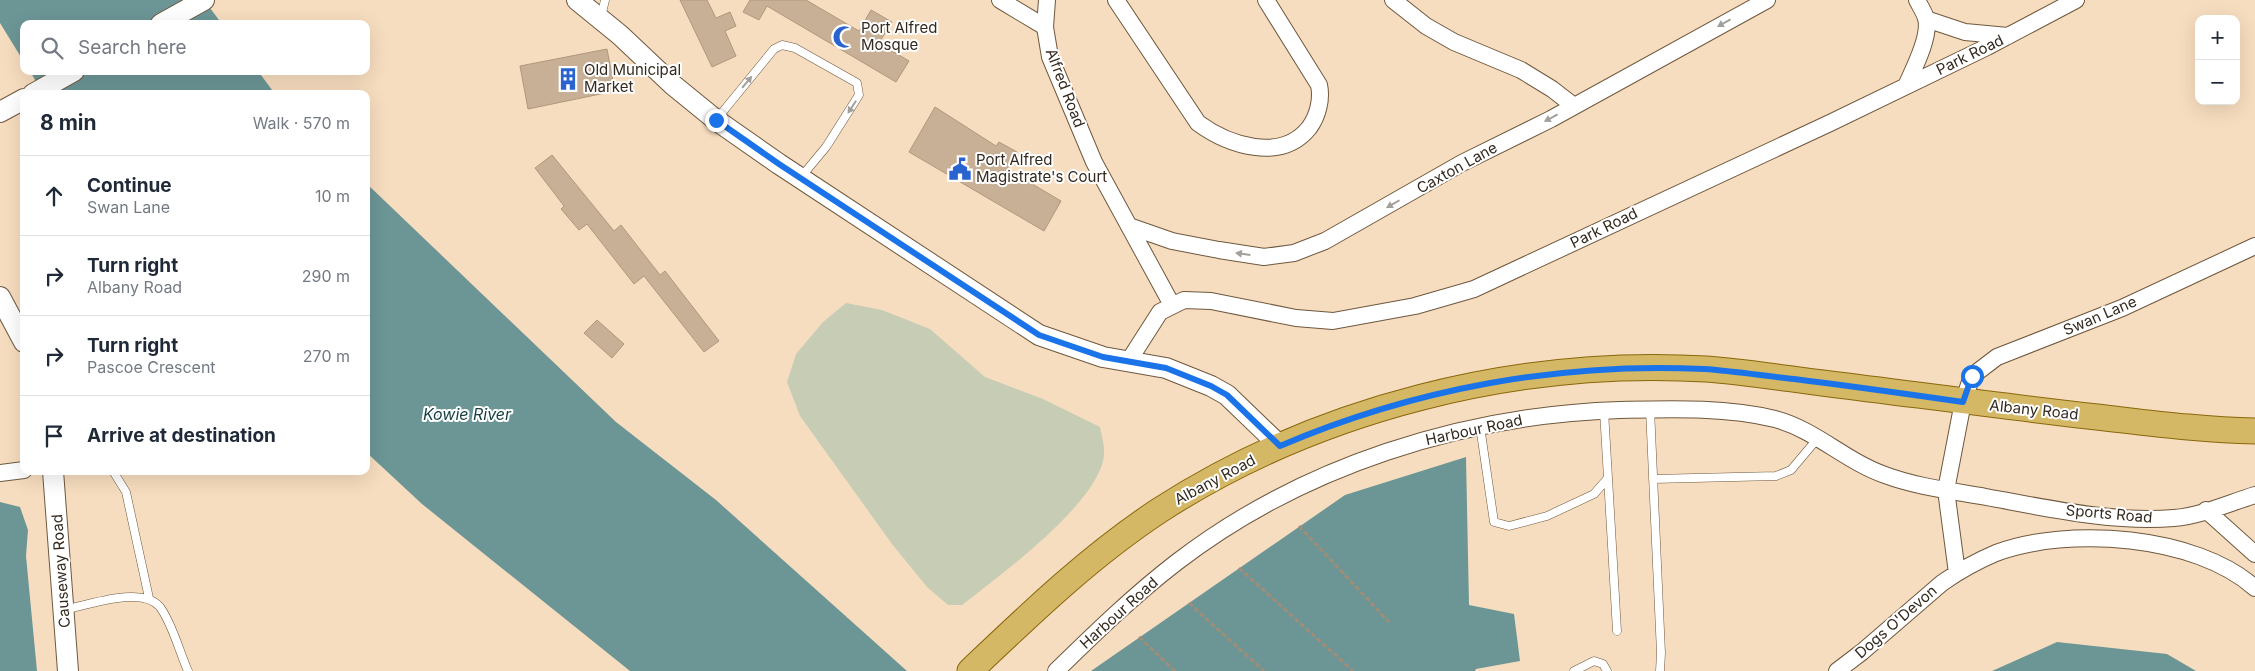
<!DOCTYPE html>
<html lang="en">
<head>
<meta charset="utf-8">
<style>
	:root { --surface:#fff; --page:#f6f6f7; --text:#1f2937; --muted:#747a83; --line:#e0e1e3 }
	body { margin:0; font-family:Inter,sans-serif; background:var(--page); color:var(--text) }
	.controls { position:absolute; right:15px; top:15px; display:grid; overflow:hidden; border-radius:10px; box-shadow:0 5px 20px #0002 }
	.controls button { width:45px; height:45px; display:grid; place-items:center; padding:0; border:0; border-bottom:1px solid var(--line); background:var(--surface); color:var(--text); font:25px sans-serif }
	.stop { position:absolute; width:15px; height:15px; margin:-11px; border:4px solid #1a73e8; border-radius:50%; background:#fff }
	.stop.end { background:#1a73e8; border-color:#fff; box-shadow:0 1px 5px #0008 }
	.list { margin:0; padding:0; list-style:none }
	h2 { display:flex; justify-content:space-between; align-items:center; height:65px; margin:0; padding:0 20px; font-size:21px }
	h2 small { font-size:16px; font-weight:400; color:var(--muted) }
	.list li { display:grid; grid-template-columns:32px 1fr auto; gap:15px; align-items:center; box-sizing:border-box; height:80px; padding:0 20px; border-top:1px solid var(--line) }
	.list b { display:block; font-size:19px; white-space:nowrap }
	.list p { margin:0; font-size:16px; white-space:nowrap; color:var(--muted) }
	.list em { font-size:16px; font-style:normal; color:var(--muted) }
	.icon { flex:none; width:28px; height:28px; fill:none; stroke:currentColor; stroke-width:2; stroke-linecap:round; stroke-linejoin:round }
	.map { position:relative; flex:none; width:2255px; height:671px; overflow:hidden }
	.search { position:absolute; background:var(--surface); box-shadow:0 5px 20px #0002; left:20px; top:20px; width:350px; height:55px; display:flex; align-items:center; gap:12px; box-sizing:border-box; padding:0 18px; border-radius:10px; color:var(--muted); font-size:19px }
	.panel { position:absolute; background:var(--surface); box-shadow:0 5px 20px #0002; left:20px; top:90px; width:350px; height:385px; border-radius:10px }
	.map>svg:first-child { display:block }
	.green { fill:#c7cdb4 }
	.water { fill:#6c9696 }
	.building { fill:#c7b095; stroke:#b1987c }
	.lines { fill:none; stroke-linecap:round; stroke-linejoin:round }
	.service-casing { stroke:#6f583e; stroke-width:9 }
	.minor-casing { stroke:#6f583e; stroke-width:18 }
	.tertiary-casing { stroke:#6f583e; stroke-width:22 }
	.primary-casing { stroke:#89670a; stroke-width:27 }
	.path { stroke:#a08d77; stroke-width:3; stroke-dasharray:5 2.5; stroke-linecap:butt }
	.service { stroke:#fff; stroke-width:8 }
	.minor { stroke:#fff; stroke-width:16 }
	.tertiary { stroke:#fff; stroke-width:20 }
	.primary { stroke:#d4b866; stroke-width:25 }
	.oneway { fill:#a39f9a }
	.route { stroke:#1a73e8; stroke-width:6 }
	.labels { text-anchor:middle; stroke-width:4; stroke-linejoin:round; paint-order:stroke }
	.poi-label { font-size:15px; fill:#33291e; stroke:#fff; text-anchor:start }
	.street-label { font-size:15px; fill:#33291e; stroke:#fff }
	.water-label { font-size:16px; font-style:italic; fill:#163f40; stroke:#fff }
</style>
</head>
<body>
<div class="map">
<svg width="2255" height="671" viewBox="0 0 2255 671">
	<rect width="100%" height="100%" fill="#f7ddbf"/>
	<path class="green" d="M846,303L882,310L930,329L985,377L1043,399L1100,427C1101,435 1105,445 1104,454C1102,501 998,577 962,605H948L927,587L892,544L800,416L787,382L796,354L823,322Z"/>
	<path class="water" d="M0,0H204L222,24H24V62L0,23Z
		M30,71H258L275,94H43Z
		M366,183L616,422L716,500L907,671H630L422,504L366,452Z
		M1466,457L1469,605L1514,614L1520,661L1476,669L1475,671H1091L1345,495Z
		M0,502L20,507L28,530L26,556L37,671H0Z
		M2057,642L2167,654L2196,671H1992Z"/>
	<path class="building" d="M680,0H707L716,18L730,12L736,26L725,31L736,56L712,67Z
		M750,0H806L859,31L871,10L892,22L879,43L909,61L896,82L767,6L759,20L743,12Z
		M607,49L615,91L528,109L520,66Z
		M935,107L996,146L999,142L1017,152L1007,169L1061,201L1044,231L909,152Z
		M552,155L614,231L621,225L660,275L665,271L719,341L704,352L644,276L634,284L587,224L579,230L561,209L564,206L535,168Z
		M597,320L624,344L612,358L584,333Z"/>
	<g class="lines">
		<defs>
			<path id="service" d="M601,17L605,0
				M716,120L774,49L782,45L795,48L857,83L859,95L826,147L801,177
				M1650,409L1661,653L1660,671
				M1480,426L1494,522L1509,526L1547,516L1594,494L1608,478L1604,411
				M113,471L126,492L149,598
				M1608,478L1617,631
				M1653,479L1776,476L1791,470L1818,438
				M64,610C88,605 142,585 160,607C173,625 179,651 188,671
				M1574,671L1594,661L1603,664L1607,671"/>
			<path id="minor" d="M1000,0L1045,27
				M1047,0L1045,27L1050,57L1094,162L1172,305
				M1116,0L1198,123C1228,145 1281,163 1309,128C1318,116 1322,99 1319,85L1266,0
				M1393,0L1426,26L1454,42L1521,70L1552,89L1574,106
				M1926,19L1965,32L2008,36
				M1906,86C1913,70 1931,36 1926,18C1924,12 1920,6 1917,0
				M1129,226L1172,241L1219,250L1264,257L1294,253L1325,241L1462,163L1551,119L1767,0
				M1128,362L1160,312L1184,300L1211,301L1296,318L1333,321L1415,306L1474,289L1830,123L1987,47L2076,0
				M0,473L24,470
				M2206,510L2255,554
				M1957,573L1946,490L1963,402L1972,376L1997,357L2122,308L2255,246
				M1056,671C1095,633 1134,595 1177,562C1302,466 1463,415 1620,410C1670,409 1726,407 1775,419C1816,430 1845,461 1885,475C1917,487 1953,491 1986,497C2047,508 2112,523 2174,518C2201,516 2229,503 2255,495
				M1837,671L1862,652L1942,583C1959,571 1977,561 1996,553C2068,526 2196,535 2255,588"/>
			<path id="tertiary" d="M577,0L620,35L673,85L716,120L779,164L1039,335L1103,357L1166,368L1211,386L1227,395L1280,446
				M161,24L204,0
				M33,94L74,71
				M0,112L24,99
				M0,297L24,342
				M53,471L68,671"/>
			<path id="primary" d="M970,671C1030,614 1090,556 1160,510C1318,408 1518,358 1706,369C1747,372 1789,379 1830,384C1919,395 2008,407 2097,417C2150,423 2202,430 2255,431"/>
		</defs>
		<use href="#service" class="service-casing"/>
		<use href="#minor" class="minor-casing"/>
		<use href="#tertiary" class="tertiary-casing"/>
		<use href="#primary" class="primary-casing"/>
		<path class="path" d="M1299,526L1389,622
			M1239,568L1353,671
			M1189,603L1264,671
			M1139,637L1175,671"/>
		<use href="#service" class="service"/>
		<use href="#minor" class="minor"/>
		<use href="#tertiary" class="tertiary"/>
		<use href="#primary" class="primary"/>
	</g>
	<defs><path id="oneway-solid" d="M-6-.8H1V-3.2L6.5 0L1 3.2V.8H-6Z" transform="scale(1.25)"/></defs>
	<g class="oneway">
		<use href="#oneway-solid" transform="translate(1724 23) rotate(151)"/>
		<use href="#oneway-solid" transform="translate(747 82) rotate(-50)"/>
		<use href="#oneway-solid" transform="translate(852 107) rotate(123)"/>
		<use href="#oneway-solid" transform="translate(1551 118) rotate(152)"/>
		<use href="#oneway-solid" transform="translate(1393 204) rotate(150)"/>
		<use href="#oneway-solid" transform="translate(1243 254) rotate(-172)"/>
	</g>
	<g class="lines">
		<path class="route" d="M716,120L779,164L1039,335L1103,357L1166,368L1211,386L1227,395L1280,446C1413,389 1559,362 1704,369C1734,371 1765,376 1794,379C1851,386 1907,394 1963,402L1972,376"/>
	</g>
	<defs>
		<symbol id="mosque-bare" viewBox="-9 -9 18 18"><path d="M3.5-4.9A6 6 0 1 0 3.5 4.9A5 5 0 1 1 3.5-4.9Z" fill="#2863d0" stroke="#fff" stroke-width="2.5" paint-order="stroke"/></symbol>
		<symbol id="building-bare" viewBox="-9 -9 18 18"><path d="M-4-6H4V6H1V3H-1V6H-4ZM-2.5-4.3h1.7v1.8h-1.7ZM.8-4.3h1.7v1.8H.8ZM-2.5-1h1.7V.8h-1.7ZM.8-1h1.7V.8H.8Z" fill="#2863d0" stroke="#fff" stroke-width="2.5" paint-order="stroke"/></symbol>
		<symbol id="civic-bare" viewBox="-9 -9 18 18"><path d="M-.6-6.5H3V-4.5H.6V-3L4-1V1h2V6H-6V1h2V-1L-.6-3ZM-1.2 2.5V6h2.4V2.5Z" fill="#2863d0" stroke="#fff" stroke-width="2.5" paint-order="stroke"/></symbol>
	</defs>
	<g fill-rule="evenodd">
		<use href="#mosque-bare" x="828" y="21" width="32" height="32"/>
		<use href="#building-bare" x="552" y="63" width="32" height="32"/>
		<use href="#civic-bare" x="944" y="153" width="32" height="32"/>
	</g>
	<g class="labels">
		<g class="poi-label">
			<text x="861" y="33">Port Alfred<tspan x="861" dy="17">Mosque</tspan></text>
			<text x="584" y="75">Old Municipal<tspan x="584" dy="17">Market</tspan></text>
			<text x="976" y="165">Port Alfred<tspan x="976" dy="17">Magistrate's Court</tspan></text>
		</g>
		<g class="street-label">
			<text transform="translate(1970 55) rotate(-26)" y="5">Park Road</text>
			<text transform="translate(1065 88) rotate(69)" y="5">Alfred Road</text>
			<text transform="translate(1457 168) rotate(-29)" y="5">Caxton Lane</text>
			<text transform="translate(1604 228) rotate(-26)" y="5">Park Road</text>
			<text transform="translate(2100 316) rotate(-23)" y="5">Swan Lane</text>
			<text transform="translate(2034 410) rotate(6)" y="5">Albany Road</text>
			<text transform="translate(1474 430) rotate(-12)" y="5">Harbour Road</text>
			<text transform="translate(1215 480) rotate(-28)" y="5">Albany Road</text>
			<text transform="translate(2109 514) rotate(5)" y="5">Sports Road</text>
			<text transform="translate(61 571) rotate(-94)" y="5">Causeway Road</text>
			<text transform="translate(1119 613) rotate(-42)" y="5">Harbour Road</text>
			<text transform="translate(1896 622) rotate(-41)" y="5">Dogs O'Devon</text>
		</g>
		<g class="water-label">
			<text x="467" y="420">Kowie River</text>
		</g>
	</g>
</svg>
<div class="controls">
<button>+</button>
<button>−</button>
</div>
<div class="stop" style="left:1972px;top:376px"></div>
<div class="stop end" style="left:716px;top:120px"></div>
<div class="search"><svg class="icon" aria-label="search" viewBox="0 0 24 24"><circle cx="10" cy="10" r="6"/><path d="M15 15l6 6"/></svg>Search here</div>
<section class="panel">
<h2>8 min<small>Walk · 570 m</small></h2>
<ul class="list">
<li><svg class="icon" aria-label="ahead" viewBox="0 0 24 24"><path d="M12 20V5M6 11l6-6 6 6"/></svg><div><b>Continue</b><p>Swan Lane</p></div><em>10 m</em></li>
<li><svg class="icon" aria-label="right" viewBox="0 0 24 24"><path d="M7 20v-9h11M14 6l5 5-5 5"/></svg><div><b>Turn right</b><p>Albany Road</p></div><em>290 m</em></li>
<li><svg class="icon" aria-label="right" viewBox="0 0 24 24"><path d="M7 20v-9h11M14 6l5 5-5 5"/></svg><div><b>Turn right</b><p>Pascoe Crescent</p></div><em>270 m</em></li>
<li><svg class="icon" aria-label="arrive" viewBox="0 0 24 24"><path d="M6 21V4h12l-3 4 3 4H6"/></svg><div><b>Arrive at destination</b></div></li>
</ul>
</section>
</div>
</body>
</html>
